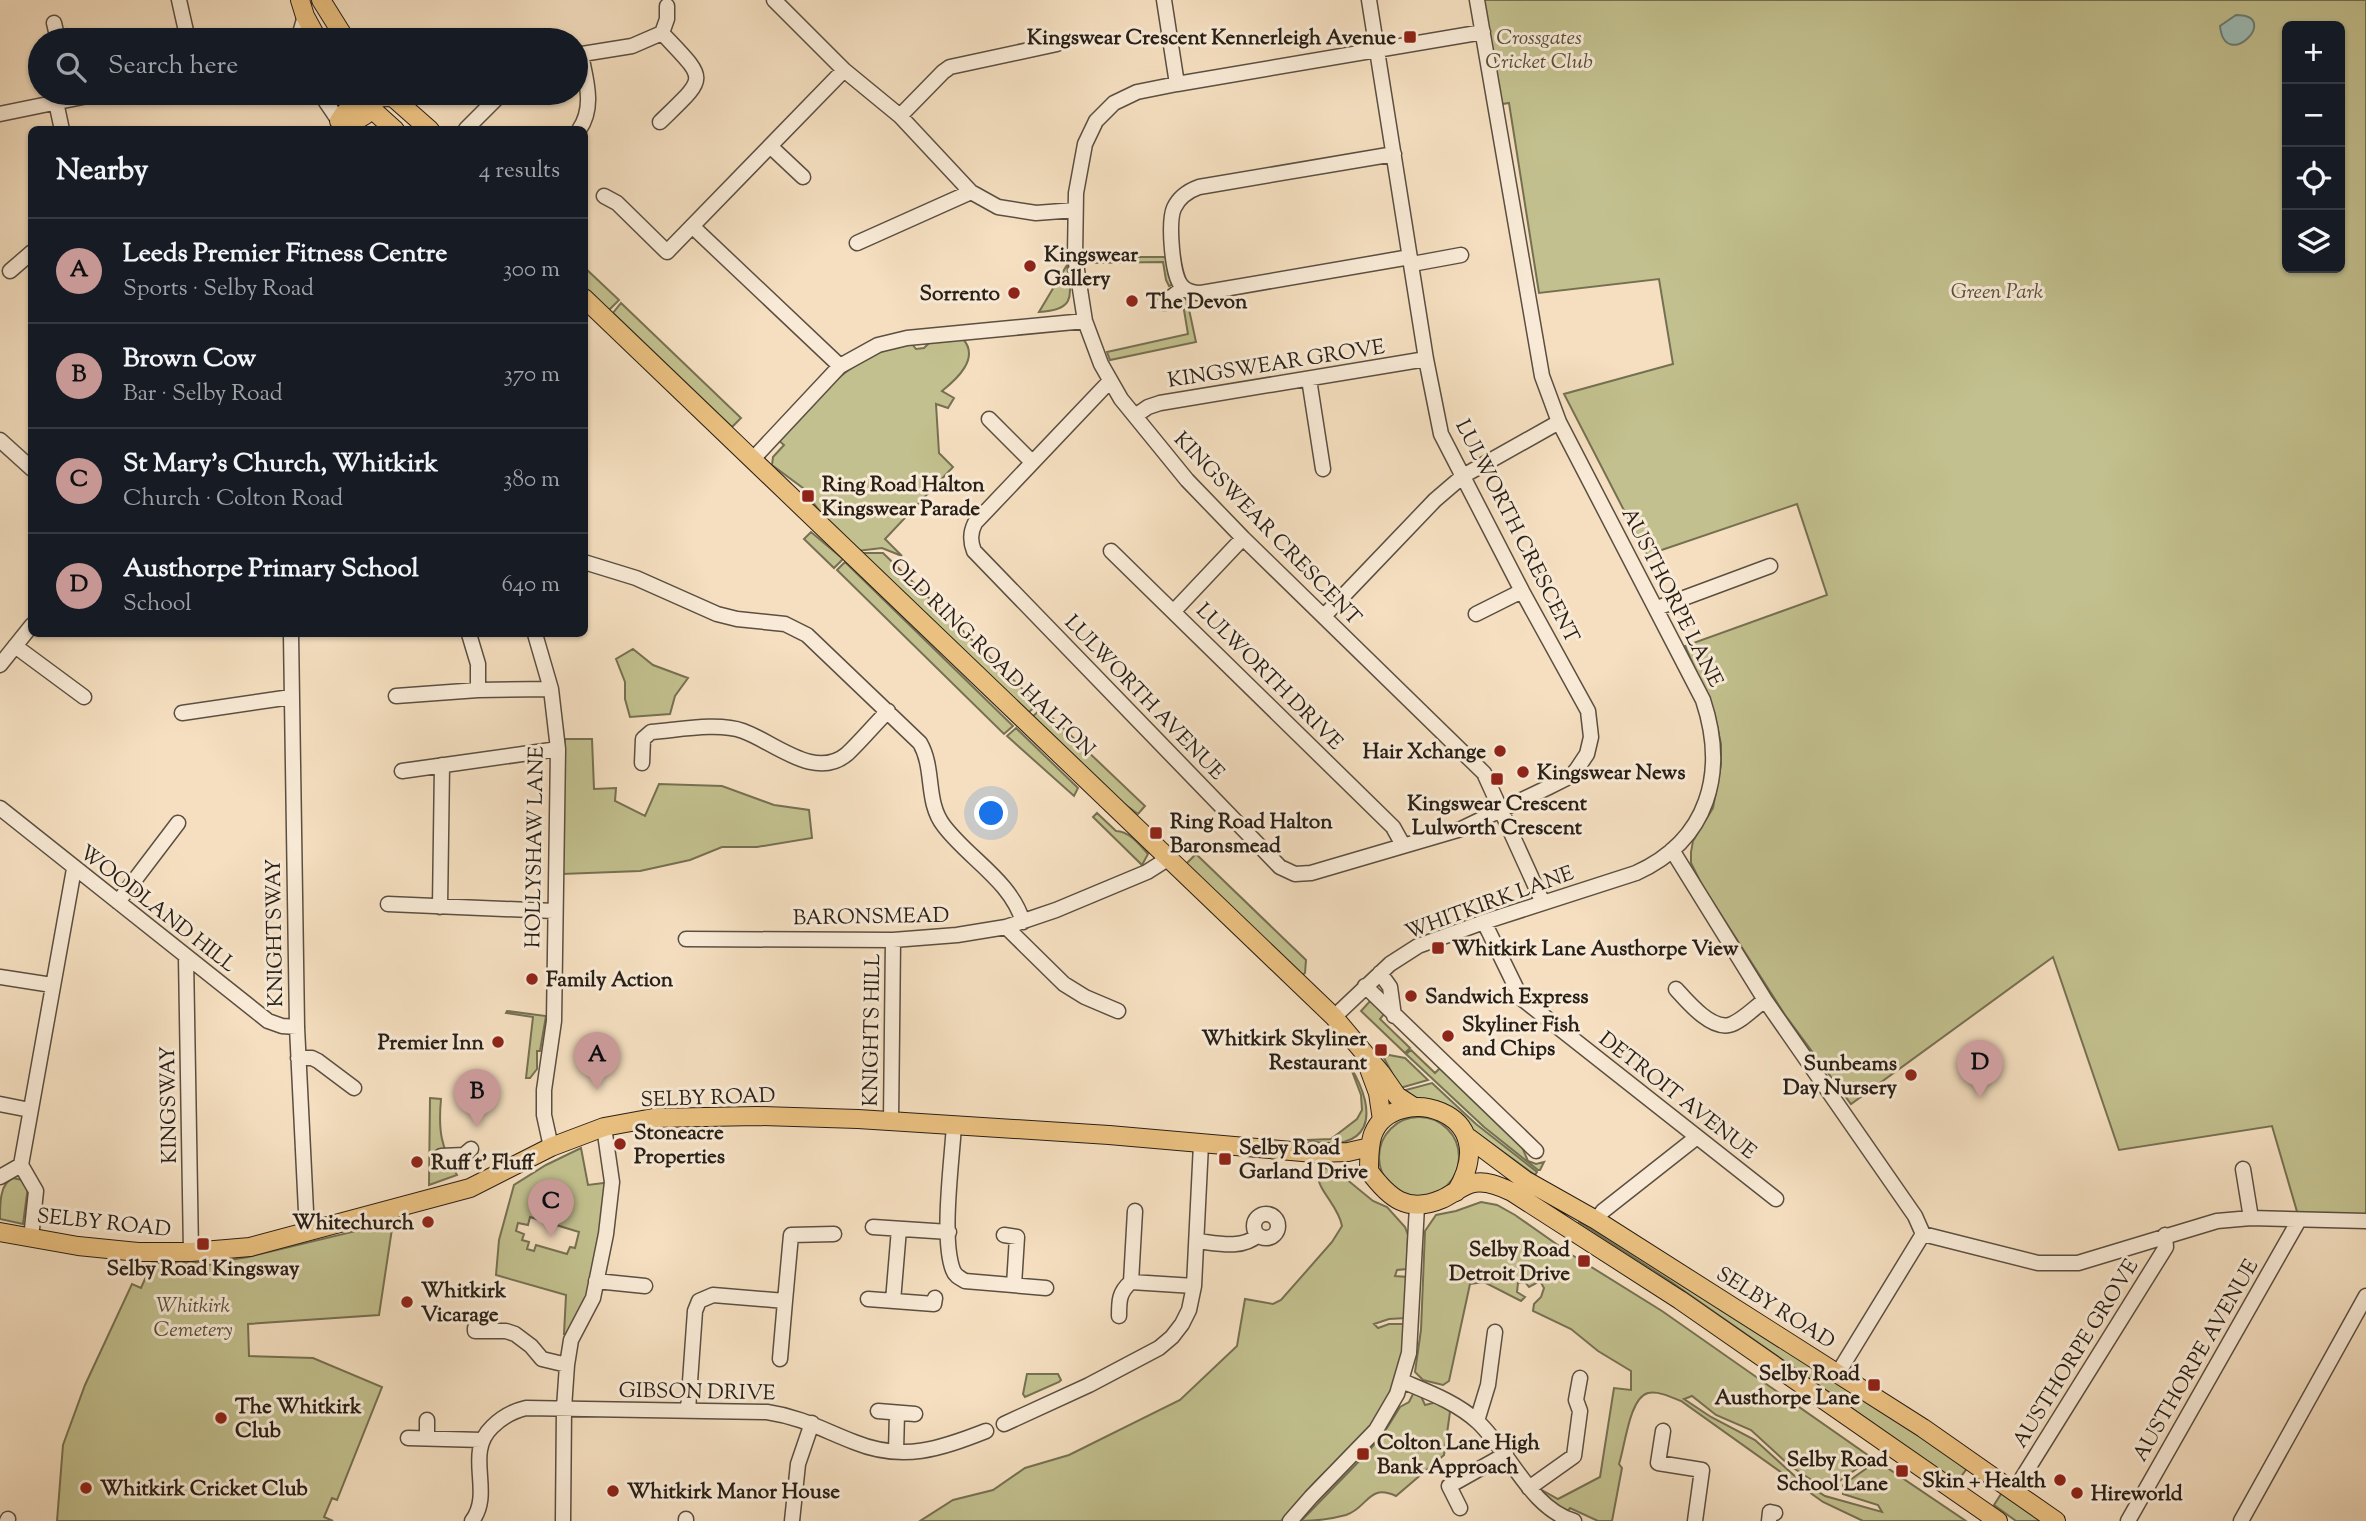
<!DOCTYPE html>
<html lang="en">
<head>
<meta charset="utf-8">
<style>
	:root { --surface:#171b24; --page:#242831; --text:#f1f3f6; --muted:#9ea1a6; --line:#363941; --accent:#c59692 }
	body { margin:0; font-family:"Sorts Mill Goudy",serif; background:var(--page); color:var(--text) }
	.controls { position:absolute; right:21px; top:21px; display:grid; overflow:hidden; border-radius:10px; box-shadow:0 2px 5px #0004 }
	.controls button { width:63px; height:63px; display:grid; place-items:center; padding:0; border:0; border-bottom:2px solid var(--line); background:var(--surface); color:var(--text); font:35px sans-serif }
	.you { position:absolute; left:992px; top:814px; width:24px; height:24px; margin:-18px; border:5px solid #fff; border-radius:50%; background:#1a73e8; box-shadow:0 0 0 10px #1a73e833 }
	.badge { display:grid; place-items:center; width:46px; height:46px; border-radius:50%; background:var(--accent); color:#111; font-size:23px; font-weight:700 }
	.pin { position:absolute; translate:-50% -58px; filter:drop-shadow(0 2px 4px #0008) }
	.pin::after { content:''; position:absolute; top:37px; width:24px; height:21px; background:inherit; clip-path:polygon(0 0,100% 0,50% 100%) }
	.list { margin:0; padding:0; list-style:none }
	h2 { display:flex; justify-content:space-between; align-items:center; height:91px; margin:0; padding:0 28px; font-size:30px }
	h2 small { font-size:23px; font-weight:400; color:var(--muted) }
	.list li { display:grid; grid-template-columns:46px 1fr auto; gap:21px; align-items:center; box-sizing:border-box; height:105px; padding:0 28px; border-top:2px solid var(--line) }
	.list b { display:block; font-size:26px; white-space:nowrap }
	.list p { margin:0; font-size:23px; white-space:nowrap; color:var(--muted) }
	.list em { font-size:23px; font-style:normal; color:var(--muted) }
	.icon { flex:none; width:38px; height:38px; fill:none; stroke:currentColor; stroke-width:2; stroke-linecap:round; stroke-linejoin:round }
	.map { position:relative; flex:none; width:2366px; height:1521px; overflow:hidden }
	.search { position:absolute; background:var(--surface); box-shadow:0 2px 5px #0004; left:28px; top:28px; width:560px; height:77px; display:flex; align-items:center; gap:18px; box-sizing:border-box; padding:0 24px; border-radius:38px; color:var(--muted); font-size:26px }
	.panel { position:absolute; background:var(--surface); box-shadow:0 2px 5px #0004; left:28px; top:126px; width:560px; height:511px; border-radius:10px }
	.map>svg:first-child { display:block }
	.green { fill:#c2c08e; stroke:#757052; stroke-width:2; fill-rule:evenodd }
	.water { fill:#9dbcb6; stroke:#6e7d76; stroke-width:2 }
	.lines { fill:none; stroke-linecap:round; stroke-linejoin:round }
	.minor-casing { stroke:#5b4f41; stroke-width:17 }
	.major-casing { stroke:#281f17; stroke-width:20 }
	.minor { stroke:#f8ead6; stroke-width:14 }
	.major { stroke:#eac080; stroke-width:18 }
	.poi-dot { fill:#8f2418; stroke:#f8ead6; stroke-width:2.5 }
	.labels { text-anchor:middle; stroke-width:6; stroke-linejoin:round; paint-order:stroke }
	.poi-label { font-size:21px; font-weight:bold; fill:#281f17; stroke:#f8ead6; text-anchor:start }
	.park-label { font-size:21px; font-style:italic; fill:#564f3b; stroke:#f8ead6 }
	.street-label { font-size:21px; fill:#281f17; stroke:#f8ead6 }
</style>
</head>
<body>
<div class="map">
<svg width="2366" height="1521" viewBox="0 0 2366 1521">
	<rect width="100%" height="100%" fill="#f5dfc0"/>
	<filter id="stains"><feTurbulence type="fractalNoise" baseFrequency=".00286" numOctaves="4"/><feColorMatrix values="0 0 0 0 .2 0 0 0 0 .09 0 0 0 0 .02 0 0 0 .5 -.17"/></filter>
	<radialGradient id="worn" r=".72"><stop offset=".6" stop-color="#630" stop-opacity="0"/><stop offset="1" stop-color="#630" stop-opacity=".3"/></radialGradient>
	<path class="green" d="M1477,0H2366V1216L2298,1215L2272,1126L2119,1150L2053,957L1851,1104L1785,1015L1702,885L1691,863V852L1693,841L1713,808L1721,765V744L1714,712L1685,646L1827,595L1797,504L1647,555L1564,394L1673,364L1659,279L1539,293L1509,103L1496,105ZM2287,26H2340V268H2287Z
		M1088,257H1164L1167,259L1168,273L1172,285L1169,286L1166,280L1163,262L1088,263Z
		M1067,265C1071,295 1077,310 1039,312Z
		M584,267L619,300L609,310L585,287Z
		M1182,298L1187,300L1196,342L1110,360L1107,352L1188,334Z
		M621,303L741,418L732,427L613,313Z
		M963,339C980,358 957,379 942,391L954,398L948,408L936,404L939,453L953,467L885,539L902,556L882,548L857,551L831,526L812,501L815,497L772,465L773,457L784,445L777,439C816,400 853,350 912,344L916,349L924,348L930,342Z
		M811,532L843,559L834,568L804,539Z
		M862,553H883L1038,704L1028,713Z
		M845,562L1013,726L1004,734L837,570Z
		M633,649L653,665L688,678L675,696L670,714L630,717L625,699V682L616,659Z
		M1042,708L1145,806L1138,814L1119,800L1032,717Z
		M1016,728L1078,788L1074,796L1007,736Z
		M565,739H592L594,789L616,788L615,801L645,816L659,784L722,786L774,805L809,810L812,838L757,847H722L690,860L640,871L562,874Z
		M1097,813L1116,831C1129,831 1140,845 1148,854L1142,865L1093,817Z
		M1196,854L1306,960L1305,973L1301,976L1186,864Z
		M1370,1001L1385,1013L1380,1019L1410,1048L1405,1053L1361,1011Z
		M507,1011L546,1016L540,1051H537V1069L530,1078H526L533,1017L506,1013Z
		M1411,1050L1435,1073L1442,1066L1522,1147L1528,1161L1536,1164L1544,1162L1540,1170H1538L1484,1127L1406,1054Z
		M1389,1055L1405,1058L1428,1080L1400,1088L1384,1058Z
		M1350,1066C1380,1115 1371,1155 1306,1140L1331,1139L1357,1119L1362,1110L1361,1095Z
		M1432,1083L1476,1124L1537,1172L1535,1175L1434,1102L1416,1098L1402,1091Z
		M430,1098L441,1099C438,1131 441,1147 457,1175L429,1185Z
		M1379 1157a40 40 0 1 1 80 0a40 40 0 1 1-80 0Z
		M581,1148L588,1185L612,1182L593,1298L574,1334H564L566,1295L496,1275L499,1240L514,1185L546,1165ZM530,1217L579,1232L575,1248L570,1247L567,1254L536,1245L534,1251L527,1249L529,1242L522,1240L524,1234L516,1231L518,1223L528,1225Z
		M1325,1168L1330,1169L1345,1178L1373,1201L1387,1207L1405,1227L1408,1235L1407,1269L1397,1270L1395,1276L1408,1277L1406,1318L1389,1319L1374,1324L1378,1328L1389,1324H1406C1404,1373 1384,1416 1350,1451C1341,1460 1330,1467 1321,1476C1307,1490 1294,1506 1281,1521H920L953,1500L993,1490L1025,1468L1069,1455L1180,1400L1237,1346L1245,1299L1273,1304L1281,1300L1332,1242L1342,1226C1339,1207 1318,1190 1318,1176Z
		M13,1178L22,1180L28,1187L23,1224L0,1219C0,1203 0,1183 13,1178Z
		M1481,1202L1497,1205L1515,1215L1572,1255L1662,1311L1872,1458L1828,1489H1825L1789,1465L1751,1430L1716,1415L1692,1396L1684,1399L1711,1417L1755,1440L1798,1479L1825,1496L1882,1512L1878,1505L1843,1494V1485L1877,1461L1966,1521H1863L1823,1502L1681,1401C1671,1397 1659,1391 1648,1393C1629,1398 1625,1447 1619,1464L1622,1468L1612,1521H1598L1570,1508L1567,1512L1542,1495L1540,1489L1558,1499L1600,1477L1614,1388L1631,1390V1371L1598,1351L1571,1329L1533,1311L1534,1304L1541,1297L1544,1288L1540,1281L1529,1287L1525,1282L1518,1283L1517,1292L1525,1297L1521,1301L1484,1282L1470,1284L1449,1381L1443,1385L1423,1380L1415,1372L1421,1330L1425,1231L1436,1215L1456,1211Z
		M1582,1217L1968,1467L1957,1482L1670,1281L1579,1222Z
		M393,1222L379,1315L248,1324L249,1356L313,1358L382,1387L337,1500L332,1498L324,1517L333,1521H57L63,1445L85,1385L132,1284L141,1288L152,1263L206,1262L208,1265L216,1264L218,1262L248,1257Z
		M1027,1374H1058L1061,1380L1059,1382L1025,1397L1023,1394Z
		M1413,1394H1420L1425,1405L1437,1402L1446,1404L1450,1412L1444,1455L1396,1496C1368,1483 1368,1508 1346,1515C1331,1519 1318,1521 1301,1521L1369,1451L1387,1428L1400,1407L1409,1402Z
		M2003,1491L2045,1521H2016L1994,1505Z"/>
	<path class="water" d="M2236,15C2283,15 2225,74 2220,26Z"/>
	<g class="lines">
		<defs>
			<path id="minor" d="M179,0L188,40
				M774,0L844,70L900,116L971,192L998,207L1036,213L1075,210
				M1164,0L1177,84
				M54,23L58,40
				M1483,32L1177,84L1137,92L1114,103L1096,121L1085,144L1076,193L1075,257L1085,321L1101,364L1121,399L1187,480L1243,538L1484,773L1543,903
				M298,40L305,16
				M576,55L632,46L662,33
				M320,93L343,127
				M56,102L62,130
				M0,114L102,93
				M900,116L943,72L950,67L1057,44
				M660,122C708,75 708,82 662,33L667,19V6
				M466,129L502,93
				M579,130C595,107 586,80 581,55
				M770,146L803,177
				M1394,154L1199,187C1188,191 1179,197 1174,208C1168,222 1172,274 1181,285C1186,292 1193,293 1201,293L1410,257
				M604,196L617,203L667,252L844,70
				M692,226L840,366
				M857,243L971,192
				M1412,264L1461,255
				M10,271L32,252
				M1164,303L1183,288
				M1309,379L1323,469
				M1109,382L975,523C970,533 970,541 974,551L1280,867L1295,874L1311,873L1461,829L1549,787L1571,776L1577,769L1587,754L1591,737L1588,711L1522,591L1441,434L1426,359L1369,0
				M1135,416L1148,407L1160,403L1426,359
				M989,419L1032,462
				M0,440L32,469
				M752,460L840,366L878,345L907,338L1085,321
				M1111,551L1393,827L1403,845
				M584,562L636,578L717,614L737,619L785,624L807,635L920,743C935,769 925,802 944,826C969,859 1011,881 1023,922
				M1657,608L1770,566
				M1174,611L1243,538
				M1476,614L1522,591
				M1324,616L1435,500L1463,476L1559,422
				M291,634L297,1027L307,1232
				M469,634L478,664V690
				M535,634L551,689L558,749L554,1021L544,1090V1115L551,1147
				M15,646L84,697
				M0,665L32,625
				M396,696L478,690L551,689
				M182,713L291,697
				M642,763L643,739L651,732C678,730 718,722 743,731C774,742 815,781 847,754C861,741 874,725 888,711
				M402,771L558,749
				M0,808L268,1021L282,1026L297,1027
				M1672,850L1765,1000L1915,1216L1923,1234L1838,1373
				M118,902L178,823
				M388,904L554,911
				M440,907L442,765
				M1484,922L1521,998L1776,1199
				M1006,927L1064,984L1085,997L1118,1011
				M686,939L893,940L957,935L1006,927L1056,910L1147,872L1169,858
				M186,957L191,1252
				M1380,973L1390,987L1394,1016
				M0,977L52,985
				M1365,986L1536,1151
				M1676,989C1687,1001 1710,1029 1729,1025C1741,1022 1755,1007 1765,1000
				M1334,1017L1390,964L1418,946L1484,922L1636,873C1709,840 1727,772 1703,700L1559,422L1542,376L1477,0
				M298,1058H312L318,1061L354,1088
				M0,1104L30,1110
				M891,1121L893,940
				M954,1125C952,1160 941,1239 953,1270C955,1276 960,1278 965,1281L1046,1288
				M441,1156L464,1155L471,1149
				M2243,1169L2251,1218
				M0,1177L21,1165
				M1135,1211L1131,1282L1194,1286
				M1254 1226a12 12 0 1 1 24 0a12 12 0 1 1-24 0Z
				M1596,1220L1603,1211L1697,1137
				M873,1227L949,1232
				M1923,1234L2038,1263H2078L2217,1221L2251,1218L2366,1221
				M1004,1235L1017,1237L1014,1285
				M31,1238L36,1191L21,1165L74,869
				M1197,1241C1216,1243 1242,1250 1258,1235
				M596,1281L645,1286
				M868,1299L934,1304L935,1298
				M893,1301L899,1229
				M1119,1316C1119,1301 1119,1292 1131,1282
				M475,1328V1331H506L515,1334L531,1346L542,1359L567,1365
				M780,1359L785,1301
				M1402,1381C1428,1392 1456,1402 1478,1422C1510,1452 1530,1508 1574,1521
				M688,1410L695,1311L699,1301L713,1295L785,1301L791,1235L834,1234
				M878,1411L915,1414
				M427,1420V1438
				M1477,1421L1488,1385L1495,1332
				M1004,1424L1089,1385L1159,1348L1172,1337L1182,1324L1189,1310L1194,1286L1201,1144
				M1663,1431L1658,1463L1702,1470L1695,1521
				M408,1438L482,1440
				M896,1451L897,1413
				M1529,1488L1574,1456L1580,1411L1576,1400L1580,1378
				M2014,1491L2166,1247L2165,1235
				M1460,1508L1449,1486L1506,1454
				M686,1519V1521
				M7,1521L8,1519
				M472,1521C494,1492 464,1454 492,1427C502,1417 513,1411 526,1408L767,1412C801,1417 823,1430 854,1442C903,1462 940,1449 986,1431
				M563,1521L564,1408L567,1365L571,1340L593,1298L606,1234L612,1182L604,1127
				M792,1521L798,1464L812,1423
				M1290,1521L1311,1497L1376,1430L1397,1394L1409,1353L1417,1206
				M1769,1521L1770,1512L1775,1513
				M2128,1521L2299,1220
				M2241,1521L2366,1296"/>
			<path id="major" d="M300,0L305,16L318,40
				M321,0L346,40
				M374,93C374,115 360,122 339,121C350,100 371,97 393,97
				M388,93L430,130
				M365,103L395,130
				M584,298L1334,1017L1381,1073L1397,1096L1414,1107
				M1368,1066L1378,1093L1382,1120
				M1469,1138L1525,1180L1596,1220L1923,1428L2056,1521
				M1456,1192C1507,1108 1393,1082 1373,1134C1369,1145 1369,1159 1369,1171C1389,1198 1407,1214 1442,1199C1451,1195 1461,1187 1470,1184C1484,1179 1500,1186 1512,1192L1680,1300L1998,1521
				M0,1232L78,1246L138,1252H191L250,1247L470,1188L551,1147L604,1127L653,1118L758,1116L858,1119L1109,1135L1314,1153L1348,1152L1370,1147"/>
		</defs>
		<use href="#minor" class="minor-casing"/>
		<use href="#major" class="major-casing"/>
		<use href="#minor" class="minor"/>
		<use href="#major" class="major"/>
	</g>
	<g class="poi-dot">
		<rect x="1403" y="30" width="14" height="14" rx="3.5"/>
		<circle cx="1030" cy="266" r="7"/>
		<circle cx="1014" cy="293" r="7"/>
		<circle cx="1132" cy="301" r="7"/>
		<rect x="801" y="489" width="14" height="14" rx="3.5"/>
		<circle cx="1500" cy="751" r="7"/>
		<circle cx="1523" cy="772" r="7"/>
		<rect x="1490" y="772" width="14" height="14" rx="3.5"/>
		<rect x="1149" y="826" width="14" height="14" rx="3.5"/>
		<rect x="1431" y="941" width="14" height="14" rx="3.5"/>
		<circle cx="532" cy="979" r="7"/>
		<circle cx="1411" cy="996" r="7"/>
		<circle cx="1448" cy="1036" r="7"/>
		<circle cx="498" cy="1042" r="7"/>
		<rect x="1374" y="1043" width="14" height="14" rx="3.5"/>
		<circle cx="1911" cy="1075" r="7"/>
		<circle cx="620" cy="1144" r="7"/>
		<rect x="1218" y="1152" width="14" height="14" rx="3.5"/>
		<circle cx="417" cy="1162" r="7"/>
		<circle cx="428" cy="1222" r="7"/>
		<rect x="196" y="1237" width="14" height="14" rx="3.5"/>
		<rect x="1577" y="1254" width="14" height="14" rx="3.5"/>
		<circle cx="407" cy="1302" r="7"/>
		<rect x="1867" y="1378" width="14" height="14" rx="3.5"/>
		<circle cx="221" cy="1418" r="7"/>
		<rect x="1356" y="1447" width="14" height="14" rx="3.5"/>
		<rect x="1895" y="1464" width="14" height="14" rx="3.5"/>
		<circle cx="2060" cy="1480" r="7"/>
		<circle cx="86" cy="1488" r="7"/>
		<circle cx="613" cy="1491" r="7"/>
		<circle cx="2077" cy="1493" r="7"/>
	</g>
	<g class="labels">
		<g class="poi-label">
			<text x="1396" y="44" text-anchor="end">Kingswear Crescent Kennerleigh Avenue</text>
			<text x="1044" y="261">Kingswear<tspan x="1044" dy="24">Gallery</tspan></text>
			<text x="1000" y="300" text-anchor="end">Sorrento</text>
			<text x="1146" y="308">The Devon</text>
			<text x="822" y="491">Ring Road Halton<tspan x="822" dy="24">Kingswear Parade</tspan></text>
			<text x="1486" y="758" text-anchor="end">Hair Xchange</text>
			<text x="1537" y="779">Kingswear News</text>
			<text x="1497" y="810" text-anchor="middle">Kingswear Crescent<tspan x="1497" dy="24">Lulworth Crescent</tspan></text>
			<text x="1170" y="828">Ring Road Halton<tspan x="1170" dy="24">Baronsmead</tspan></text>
			<text x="1452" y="955">Whitkirk Lane Austhorpe View</text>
			<text x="546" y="986">Family Action</text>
			<text x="1425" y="1003">Sandwich Express</text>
			<text x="1462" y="1031">Skyliner Fish<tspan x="1462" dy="24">and Chips</tspan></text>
			<text x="1367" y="1045" text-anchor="end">Whitkirk Skyliner<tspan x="1367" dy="24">Restaurant</tspan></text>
			<text x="484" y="1049" text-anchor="end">Premier Inn</text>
			<text x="1897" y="1070" text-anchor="end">Sunbeams<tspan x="1897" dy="24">Day Nursery</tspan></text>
			<text x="634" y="1139">Stoneacre<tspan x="634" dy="24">Properties</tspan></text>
			<text x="1239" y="1154">Selby Road<tspan x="1239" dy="24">Garland Drive</tspan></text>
			<text x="431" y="1169">Ruff t' Fluff</text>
			<text x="414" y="1229" text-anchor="end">Whitechurch</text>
			<text x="1570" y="1256" text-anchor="end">Selby Road<tspan x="1570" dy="24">Detroit Drive</tspan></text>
			<text x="203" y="1275" text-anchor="middle">Selby Road Kingsway</text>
			<text x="421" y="1297">Whitkirk<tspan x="421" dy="24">Vicarage</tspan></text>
			<text x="1860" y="1380" text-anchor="end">Selby Road<tspan x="1860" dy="24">Austhorpe Lane</tspan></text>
			<text x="235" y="1413">The Whitkirk<tspan x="235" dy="24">Club</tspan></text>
			<text x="1377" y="1449">Colton Lane High<tspan x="1377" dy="24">Bank Approach</tspan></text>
			<text x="1888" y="1466" text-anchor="end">Selby Road<tspan x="1888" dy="24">School Lane</tspan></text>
			<text x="2046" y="1487" text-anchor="end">Skin + Health</text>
			<text x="100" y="1495">Whitkirk Cricket Club</text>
			<text x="627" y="1498">Whitkirk Manor House</text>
			<text x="2091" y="1500">Hireworld</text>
		</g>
		<g class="park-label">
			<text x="1539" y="44">Crossgates<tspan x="1539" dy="24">Cricket Club</tspan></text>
			<text x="1997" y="298">Green Park</text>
			<text x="193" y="1312">Whitkirk<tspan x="193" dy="24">Cemetery</tspan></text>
		</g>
		<g class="street-label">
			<text transform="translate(1276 363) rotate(-9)" y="7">KINGSWEAR GROVE</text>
			<text transform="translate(1268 528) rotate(46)" y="7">KINGSWEAR CRESCENT</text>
			<text transform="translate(1518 531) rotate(63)" y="7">LULWORTH CRESCENT</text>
			<text transform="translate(1673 597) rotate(63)" y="7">AUSTHORPE LANE</text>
			<text transform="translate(993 657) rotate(44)" y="7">OLD RING ROAD HALTON</text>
			<text transform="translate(1270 676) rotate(45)" y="7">LULWORTH DRIVE</text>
			<text transform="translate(1145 697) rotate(46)" y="7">LULWORTH AVENUE</text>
			<text transform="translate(534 847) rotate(-89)" y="7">HOLLYSHAW LANE</text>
			<text transform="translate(1489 902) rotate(-20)" y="7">WHITKIRK LANE</text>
			<text transform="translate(158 908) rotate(38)" y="7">WOODLAND HILL</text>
			<text transform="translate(871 916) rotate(-1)" y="7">BARONSMEAD</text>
			<text transform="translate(274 933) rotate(-91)" y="7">KNIGHTSWAY</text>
			<text transform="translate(871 1030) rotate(-89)" y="7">KNIGHTS HILL</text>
			<text transform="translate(1678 1095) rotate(38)" y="7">DETROIT AVENUE</text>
			<text transform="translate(708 1097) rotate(-2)" y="7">SELBY ROAD</text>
			<text transform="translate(168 1105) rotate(-91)" y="7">KINGSWAY</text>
			<text transform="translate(104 1222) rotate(6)" y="7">SELBY ROAD</text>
			<text transform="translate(1776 1307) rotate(32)" y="7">SELBY ROAD</text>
			<text transform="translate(2075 1353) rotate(-58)" y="7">AUSTHORPE GROVE</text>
			<text transform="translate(2195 1360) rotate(-60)" y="7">AUSTHORPE AVENUE</text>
			<text transform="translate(697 1391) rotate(1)" y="7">GIBSON DRIVE</text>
		</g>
	</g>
	<rect width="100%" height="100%" filter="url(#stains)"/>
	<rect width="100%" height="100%" fill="url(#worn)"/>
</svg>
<div class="controls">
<button>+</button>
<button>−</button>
<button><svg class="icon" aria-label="locate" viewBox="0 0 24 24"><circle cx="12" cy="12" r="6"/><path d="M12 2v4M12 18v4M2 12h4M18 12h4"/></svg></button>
<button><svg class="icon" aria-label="layers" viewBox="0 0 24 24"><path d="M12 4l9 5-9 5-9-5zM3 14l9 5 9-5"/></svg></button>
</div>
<div class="you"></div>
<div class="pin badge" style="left:597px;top:1090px">A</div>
<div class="pin badge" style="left:477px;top:1127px">B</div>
<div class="pin badge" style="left:551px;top:1237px">C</div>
<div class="pin badge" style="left:1980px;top:1098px">D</div>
<div class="search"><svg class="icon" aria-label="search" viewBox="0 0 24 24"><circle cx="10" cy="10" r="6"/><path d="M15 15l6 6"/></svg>Search here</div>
<section class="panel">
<h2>Nearby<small>4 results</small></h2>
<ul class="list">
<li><span class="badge">A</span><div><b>Leeds Premier Fitness Centre</b><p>Sports · Selby Road</p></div><em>300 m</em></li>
<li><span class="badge">B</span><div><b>Brown Cow</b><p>Bar · Selby Road</p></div><em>370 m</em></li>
<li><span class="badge">C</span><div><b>St Mary's Church, Whitkirk</b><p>Church · Colton Road</p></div><em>380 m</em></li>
<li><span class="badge">D</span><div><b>Austhorpe Primary School</b><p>School</p></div><em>640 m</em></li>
</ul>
</section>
</div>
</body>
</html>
